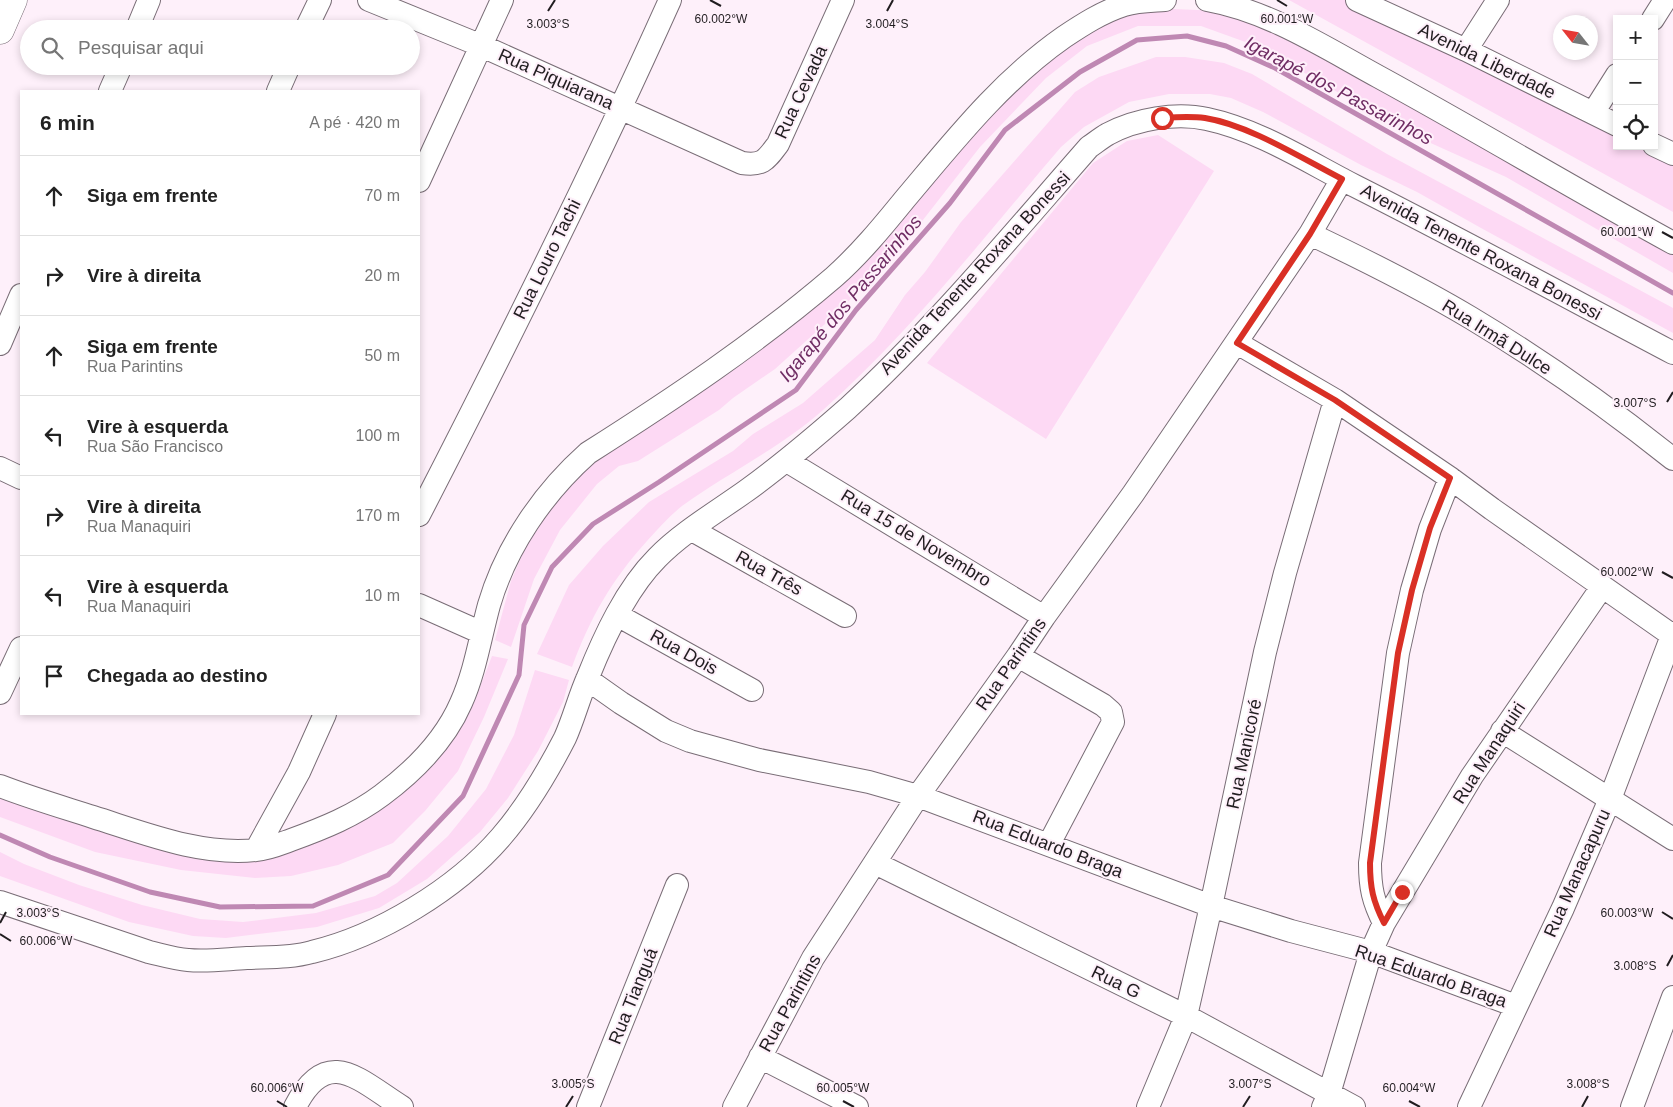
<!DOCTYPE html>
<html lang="pt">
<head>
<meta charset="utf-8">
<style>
	:root { --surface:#fff; --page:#f2f2f2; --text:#222; --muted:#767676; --line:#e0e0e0 }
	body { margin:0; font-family:Arial,sans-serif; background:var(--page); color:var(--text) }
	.controls { position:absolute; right:15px; top:15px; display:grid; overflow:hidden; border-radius:0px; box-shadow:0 2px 8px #0003 }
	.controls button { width:45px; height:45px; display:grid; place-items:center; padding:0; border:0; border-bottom:1px solid var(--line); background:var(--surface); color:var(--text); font:25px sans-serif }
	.compass { position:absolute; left:1553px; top:15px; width:45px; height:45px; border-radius:50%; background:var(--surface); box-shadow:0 2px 8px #0003; rotate:301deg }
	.stop { position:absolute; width:15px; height:15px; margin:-11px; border:4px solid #d93025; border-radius:50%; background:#fff }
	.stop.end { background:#d93025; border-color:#fff; box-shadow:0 1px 5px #0008 }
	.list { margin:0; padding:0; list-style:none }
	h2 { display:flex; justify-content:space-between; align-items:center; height:65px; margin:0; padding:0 20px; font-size:21px }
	h2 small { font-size:16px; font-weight:400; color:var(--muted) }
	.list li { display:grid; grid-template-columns:32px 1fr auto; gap:15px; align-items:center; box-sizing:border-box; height:80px; padding:0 20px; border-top:1px solid var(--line) }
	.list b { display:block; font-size:19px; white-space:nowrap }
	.list p { margin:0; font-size:16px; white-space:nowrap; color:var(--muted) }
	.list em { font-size:16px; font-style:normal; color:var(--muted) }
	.icon { flex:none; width:28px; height:28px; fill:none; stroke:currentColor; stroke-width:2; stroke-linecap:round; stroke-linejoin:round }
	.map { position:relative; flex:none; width:1673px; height:1107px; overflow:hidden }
	.search { position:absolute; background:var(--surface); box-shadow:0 2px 8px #0003; left:20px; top:20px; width:400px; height:55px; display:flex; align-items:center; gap:12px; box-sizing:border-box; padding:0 18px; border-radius:28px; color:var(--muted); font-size:19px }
	.panel { position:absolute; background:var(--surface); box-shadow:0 2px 8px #0003; left:20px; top:90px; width:400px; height:625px; border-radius:0px }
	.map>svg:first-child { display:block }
	.green { fill:#fdd9f4 }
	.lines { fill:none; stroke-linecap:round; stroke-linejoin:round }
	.stream { stroke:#bf88b3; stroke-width:5 }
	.minor-casing { stroke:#796d76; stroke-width:24 }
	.major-casing { stroke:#796d76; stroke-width:29 }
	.minor { stroke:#fff; stroke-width:22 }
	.major { stroke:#fff; stroke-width:28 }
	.route { stroke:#d93025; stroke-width:6 }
	.ticks { fill:none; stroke:#211d20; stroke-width:2 }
	.labels { text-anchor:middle; stroke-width:4; stroke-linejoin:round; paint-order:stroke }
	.street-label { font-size:18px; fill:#211d20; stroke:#fef0fa }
	.water-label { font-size:19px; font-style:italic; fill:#6f2c63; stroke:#fef0fa }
	.ticks-label { font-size:12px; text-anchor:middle; fill:#211d20; stroke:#fef0fa; stroke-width:4; stroke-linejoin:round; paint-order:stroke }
</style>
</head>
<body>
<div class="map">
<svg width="1673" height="1107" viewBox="0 0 1673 1107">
	<rect width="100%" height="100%" fill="#fef0fa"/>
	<path class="green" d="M1289,0H1349L1617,121V146H1654L1673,152V212Z
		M1150,8L1221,11L1272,28L1673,247V273L1506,177L1404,131L1262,48L1201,26H1138L1087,46L1046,78L980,147L919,225L878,271L836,314L775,369L733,398L719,410L638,461L619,466L597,484L560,530L534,579L511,647L495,640L511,581L527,544L548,508L573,477L761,344L1020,78L1097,22Z
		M1156,57H1185L1224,63L1252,74L1387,154L1673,308V333L1481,228L1417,192L1361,165L1263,112L1231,98L1210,94H1169L1129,102L1084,127L1061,147C984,237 911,332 823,410C780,448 728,473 682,506C669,516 658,529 647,541C611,581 591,616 572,667L537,654L569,585L603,546L649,502L733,451L753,434L803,403L875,340L905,295L925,272L961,222L1075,92L1099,77Z
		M1158,135L1214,171L1046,439L927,363L1093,163L1127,141Z
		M492,656L508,659L484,717L458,771L425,811L393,843L338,865L291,876L255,878L181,870L95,852L0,817V781L165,843L306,840L428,762L473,705Z
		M535,670L569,680L563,702L538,751L508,798L480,832L427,879L379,908L317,927L226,938L193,936L129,922L0,876V852L24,864L79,885L142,905L200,919L243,922L316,913L375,896L397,883L448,836L486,789L514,735Z"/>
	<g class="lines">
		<path class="stream" d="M0,835L50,857L150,892L220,907L313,906L388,875L463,796L519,675L524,625L552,567L593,524L659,482L796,390L856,310L950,203L1005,130L1080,72L1137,40L1187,36L1226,46L1275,68L1673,293"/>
		<defs>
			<path id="minor" d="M369,0L482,46L742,163C763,166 766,160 778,144L843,0
				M1207,0C1269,11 1324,47 1379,77C1478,131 1574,189 1673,243
				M1357,0L1466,50L1617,125
				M1653,19L1665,0
				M137,29L149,0
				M306,29L320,0
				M1466,50L1498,0
				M110,91L121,66
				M278,91L289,66
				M1593,113L1617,75
				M1654,145L1673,154
				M419,181L502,0
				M1310,234C1365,260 1419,287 1471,318C1541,360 1609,408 1673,459
				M1237,343L1335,400L1450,478L1492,509L1673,636
				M0,344L21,295
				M787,461L1044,617
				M0,468L21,478
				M419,515C506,346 592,174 670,0
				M692,530L845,616
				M419,605L482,633
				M617,615L752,690
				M1018,656L1103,705L1111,712L1113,722L1049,844
				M587,679L621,703L666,731L690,741L759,760L869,782L918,796L1211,906L1291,931L1371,952L1516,1006
				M0,693L21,648
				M1502,731L1673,839
				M0,786C31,798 62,807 93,817C144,833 201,856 256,850C268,849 280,844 291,840C324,828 354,816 382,795C414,771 445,740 461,703C475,672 480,638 489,605C506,547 543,493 588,453C673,399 757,343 834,277C860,254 883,226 905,199C954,141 1001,81 1064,37C1082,25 1102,12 1124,5C1137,1 1151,1 1165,0
				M256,850L299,772L325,714
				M875,863L1186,1016L1354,1107
				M0,902L149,952C162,955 175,959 188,960C207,962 227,959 247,958C268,957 291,958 312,952C379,936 456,889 501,837C526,808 547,773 565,738C574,718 579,697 588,677C604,637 626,589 657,558C681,533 718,511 746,491C782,465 815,437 848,408C935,328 1011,236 1089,147C1095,143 1101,138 1108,134C1136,119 1176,112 1207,119C1259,130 1308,162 1355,186C1462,240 1567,297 1673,353
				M1384,923C1373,901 1370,888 1370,863L1398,653L1412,590L1430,529L1450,478
				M760,1057L857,1107
				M295,1107C327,1044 359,1080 402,1107
				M588,1107L677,885
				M734,1107L813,958L918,796L1018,656L1044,617L1133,494L1310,234L1342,179
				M1148,1107L1186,1016L1211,906L1265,652L1285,573L1335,400
				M1323,1107L1329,1094L1371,952L1384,923L1472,776L1602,587
				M1469,1107L1563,908L1610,799L1673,633
				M1632,1107L1673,997"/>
			<path id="major" d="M0,30L13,0"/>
		</defs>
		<use href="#minor" class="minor-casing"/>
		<use href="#major" class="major-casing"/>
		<use href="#minor" class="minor"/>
		<use href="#major" class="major"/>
	</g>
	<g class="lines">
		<path class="route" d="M1162,118C1177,117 1190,116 1205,118C1249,125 1301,158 1342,179L1310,234L1237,343L1335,400L1450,478L1430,528L1412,590L1398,653L1370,863C1370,888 1373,901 1384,923L1402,892"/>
	</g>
	<path class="ticks" d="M710,0L721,6M1277,0L1287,6M548,11L555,0M887,11L893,0M1662,232L1673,238M1667,402L1673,392M1662,572L1673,578M1662,912L1673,919M0,923L6,912M0,934L11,941M1667,966L1673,955M277,1101L287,1107M843,1101L854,1107M1409,1101L1420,1107M566,1107L573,1096M1243,1107L1250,1096M1582,1107L1588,1096"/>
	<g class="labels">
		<g class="street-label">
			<text transform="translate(1487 61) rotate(26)" y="6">Avenida Liberdade</text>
			<text transform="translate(556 79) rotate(24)" y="6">Rua Piquiarana</text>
			<text transform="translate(801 92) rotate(-65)" y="6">Rua Cevada</text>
			<text transform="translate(1481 252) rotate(28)" y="6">Avenida Tenente Roxana Bonessi</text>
			<text transform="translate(547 259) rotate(-64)" y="6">Rua Louro Tachi</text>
			<text transform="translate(975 273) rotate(-47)" y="6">Avenida Tenente Roxana Bonessi</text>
			<text transform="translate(1497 337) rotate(32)" y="6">Rua Irmã Dulce</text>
			<text transform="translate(916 538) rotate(31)" y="6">Rua 15 de Novembro</text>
			<text transform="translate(769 573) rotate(29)" y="6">Rua Três</text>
			<text transform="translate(684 652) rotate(29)" y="6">Rua Dois</text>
			<text transform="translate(1011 664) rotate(-55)" y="6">Rua Parintins</text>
			<text transform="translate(1489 753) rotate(-57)" y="6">Rua Manaquiri</text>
			<text transform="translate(1244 754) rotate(-78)" y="6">Rua Manicoré</text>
			<text transform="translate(1048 844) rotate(21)" y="6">Rua Eduardo Braga</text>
			<text transform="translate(1577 873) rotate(-66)" y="6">Rua Manacapuru</text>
			<text transform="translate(1431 976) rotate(19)" y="6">Rua Eduardo Braga</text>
			<text transform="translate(1116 982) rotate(26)" y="6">Rua G</text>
			<text transform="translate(633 996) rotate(-68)" y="6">Rua Tianguá</text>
			<text transform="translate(790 1003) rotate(-61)" y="6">Rua Parintins</text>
		</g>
		<g class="water-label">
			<text transform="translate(1339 90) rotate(28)" y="7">Igarapé dos Passarinhos</text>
			<text transform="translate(850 298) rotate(-50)" y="7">Igarapé dos Passarinhos</text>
		</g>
	</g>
	<g class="ticks-label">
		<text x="721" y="23">60.002°W</text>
		<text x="1287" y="23">60.001°W</text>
		<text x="548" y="28">3.003°S</text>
		<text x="887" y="28">3.004°S</text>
		<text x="1627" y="236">60.001°W</text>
		<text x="1635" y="407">3.007°S</text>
		<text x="1627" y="576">60.002°W</text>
		<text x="38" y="917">3.003°S</text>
		<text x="1627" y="917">60.003°W</text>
		<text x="46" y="945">60.006°W</text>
		<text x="1635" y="970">3.008°S</text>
		<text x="573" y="1088">3.005°S</text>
		<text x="1250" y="1088">3.007°S</text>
		<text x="1588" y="1088">3.008°S</text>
		<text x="277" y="1092">60.006°W</text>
		<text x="843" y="1092">60.005°W</text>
		<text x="1409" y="1092">60.004°W</text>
	</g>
</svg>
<div class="controls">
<button>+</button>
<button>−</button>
<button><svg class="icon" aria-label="locate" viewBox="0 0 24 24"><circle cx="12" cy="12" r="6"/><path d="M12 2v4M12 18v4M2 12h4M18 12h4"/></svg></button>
</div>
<svg class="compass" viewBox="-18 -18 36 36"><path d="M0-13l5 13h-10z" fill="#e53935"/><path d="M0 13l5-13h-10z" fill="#767676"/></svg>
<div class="stop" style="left:1162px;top:118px"></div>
<div class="stop end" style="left:1402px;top:892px"></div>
<div class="search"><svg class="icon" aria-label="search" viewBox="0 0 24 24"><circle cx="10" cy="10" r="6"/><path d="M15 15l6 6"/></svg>Pesquisar aqui</div>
<section class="panel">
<h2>6 min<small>A pé · 420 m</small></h2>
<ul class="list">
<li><svg class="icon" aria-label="ahead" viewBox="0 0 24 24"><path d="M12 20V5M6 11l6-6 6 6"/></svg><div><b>Siga em frente</b></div><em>70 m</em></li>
<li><svg class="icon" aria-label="right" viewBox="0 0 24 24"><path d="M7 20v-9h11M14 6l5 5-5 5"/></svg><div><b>Vire à direita</b></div><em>20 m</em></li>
<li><svg class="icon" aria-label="ahead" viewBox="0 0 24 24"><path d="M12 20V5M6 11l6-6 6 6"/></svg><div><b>Siga em frente</b><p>Rua Parintins</p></div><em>50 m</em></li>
<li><svg class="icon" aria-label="left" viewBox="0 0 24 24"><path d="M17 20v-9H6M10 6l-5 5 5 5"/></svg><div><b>Vire à esquerda</b><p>Rua São Francisco</p></div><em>100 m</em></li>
<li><svg class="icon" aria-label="right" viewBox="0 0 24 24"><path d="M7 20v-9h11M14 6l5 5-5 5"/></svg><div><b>Vire à direita</b><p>Rua Manaquiri</p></div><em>170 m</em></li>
<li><svg class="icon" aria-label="left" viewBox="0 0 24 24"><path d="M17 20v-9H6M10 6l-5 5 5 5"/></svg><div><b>Vire à esquerda</b><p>Rua Manaquiri</p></div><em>10 m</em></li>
<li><svg class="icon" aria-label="arrive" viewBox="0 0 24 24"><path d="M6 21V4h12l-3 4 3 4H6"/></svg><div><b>Chegada ao destino</b></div></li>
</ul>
</section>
</div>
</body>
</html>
